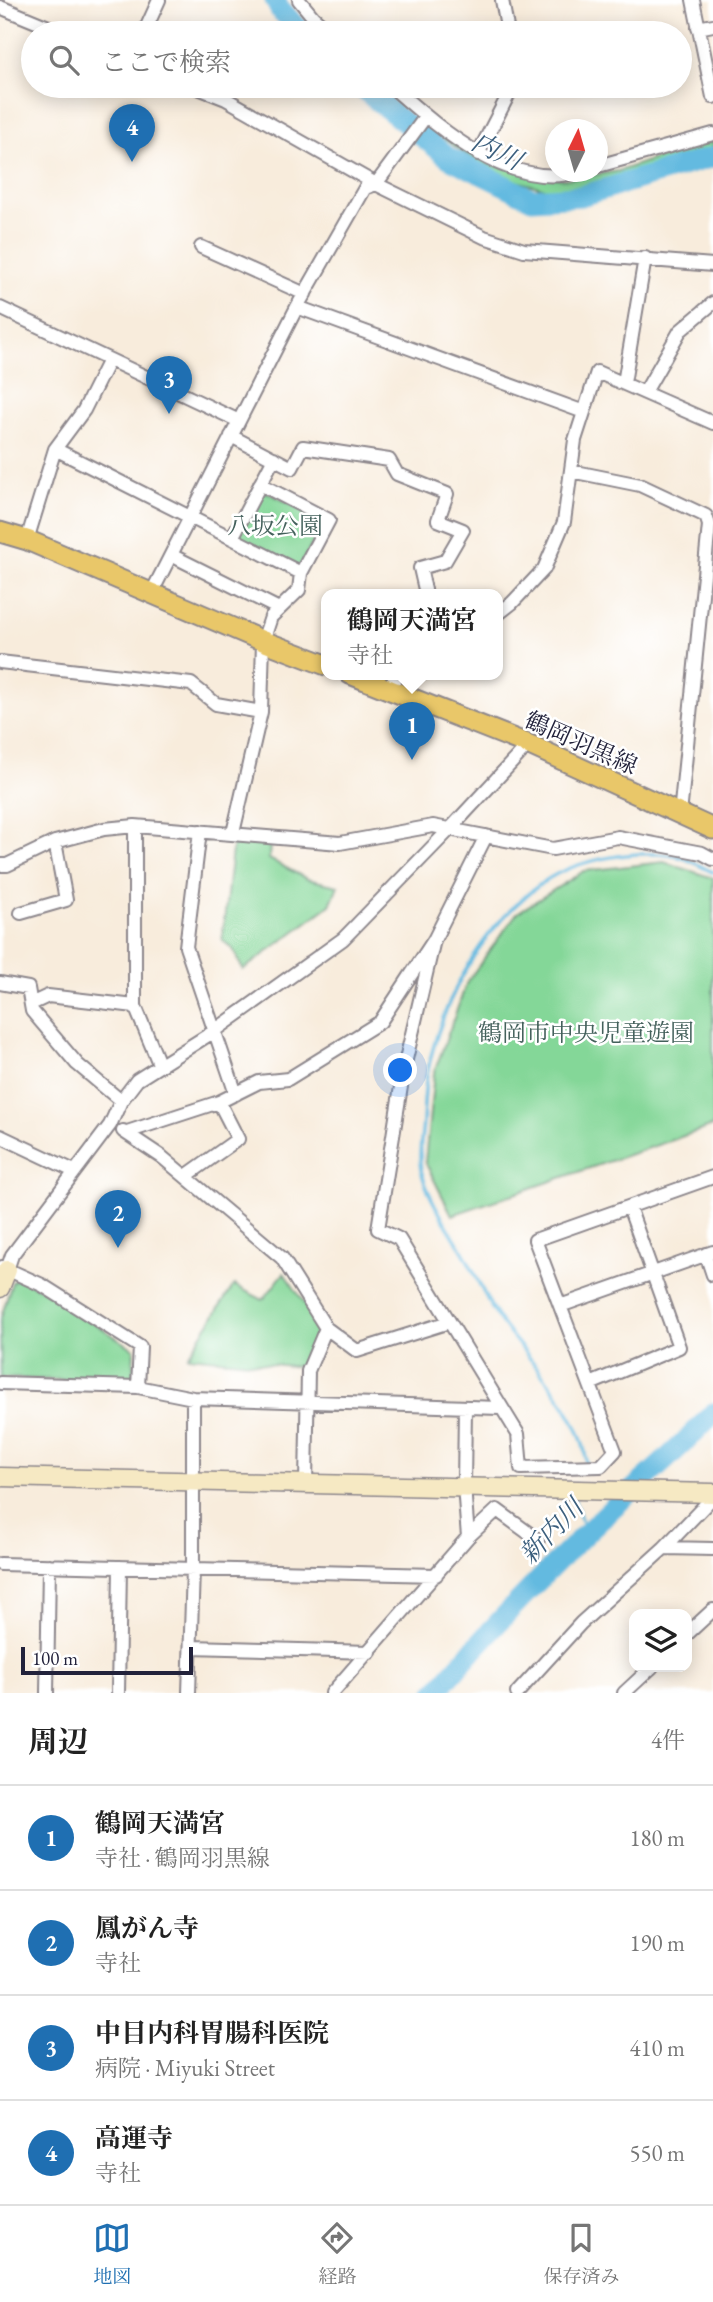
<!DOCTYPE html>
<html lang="ja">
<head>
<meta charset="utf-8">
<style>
	:root { --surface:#fff; --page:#f6f6f6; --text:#222; --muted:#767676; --line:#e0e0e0; --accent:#1f6fb2 }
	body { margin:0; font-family:"EB Garamond","Noto Serif JP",serif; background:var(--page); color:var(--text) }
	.controls { position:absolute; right:21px; bottom:21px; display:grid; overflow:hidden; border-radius:14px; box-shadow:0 4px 18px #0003 }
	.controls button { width:63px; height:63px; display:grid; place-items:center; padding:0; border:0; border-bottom:2px solid var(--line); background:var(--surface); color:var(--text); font:35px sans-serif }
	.compass { position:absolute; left:545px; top:119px; width:63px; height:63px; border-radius:50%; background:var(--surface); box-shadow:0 4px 18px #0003; rotate:5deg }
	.scale { position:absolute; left:21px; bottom:18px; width:172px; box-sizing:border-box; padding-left:7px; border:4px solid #22223b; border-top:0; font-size:19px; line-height:24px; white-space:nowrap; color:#22223b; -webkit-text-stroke:5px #fff; paint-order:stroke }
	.you { position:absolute; left:401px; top:1071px; width:24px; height:24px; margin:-18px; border:5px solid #fff; border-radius:50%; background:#1a73e8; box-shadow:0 0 0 10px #1a73e833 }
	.badge { display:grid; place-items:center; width:46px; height:46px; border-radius:50%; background:var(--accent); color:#fff; font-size:23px; font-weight:700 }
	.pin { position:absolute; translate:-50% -58px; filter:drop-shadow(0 2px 4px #0008) }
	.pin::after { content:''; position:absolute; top:37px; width:24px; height:21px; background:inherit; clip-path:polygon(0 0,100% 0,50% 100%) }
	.popup { position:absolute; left:321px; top:589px; width:182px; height:91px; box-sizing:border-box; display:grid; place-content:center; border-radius:14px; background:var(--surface); filter:drop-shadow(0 2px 5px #0005); font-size:23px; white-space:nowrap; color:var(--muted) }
	.popup b { font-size:26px; color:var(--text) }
	.popup::after { content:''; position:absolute; left:50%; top:100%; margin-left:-14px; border:14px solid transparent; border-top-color:var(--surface) }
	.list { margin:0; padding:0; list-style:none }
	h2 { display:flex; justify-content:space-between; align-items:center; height:91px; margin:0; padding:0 28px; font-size:30px }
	h2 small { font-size:23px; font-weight:400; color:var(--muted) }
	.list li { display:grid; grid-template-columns:46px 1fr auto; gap:21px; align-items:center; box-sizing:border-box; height:105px; padding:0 28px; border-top:2px solid var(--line) }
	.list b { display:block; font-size:26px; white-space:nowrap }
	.list p { margin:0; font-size:23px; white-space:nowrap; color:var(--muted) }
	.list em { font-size:23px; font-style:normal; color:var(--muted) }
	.icon { flex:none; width:38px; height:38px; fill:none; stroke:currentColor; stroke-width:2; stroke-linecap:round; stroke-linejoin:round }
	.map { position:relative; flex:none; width:713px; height:1693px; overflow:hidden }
	.search { position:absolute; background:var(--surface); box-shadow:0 4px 18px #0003; left:21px; right:21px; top:21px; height:77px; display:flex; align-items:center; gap:18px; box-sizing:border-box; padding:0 24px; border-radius:38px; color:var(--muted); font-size:26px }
	.sheet { height:511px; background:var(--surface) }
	nav { display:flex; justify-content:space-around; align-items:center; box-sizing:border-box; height:98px; border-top:2px solid var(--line); background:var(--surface); font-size:19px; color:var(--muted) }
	nav a { display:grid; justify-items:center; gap:4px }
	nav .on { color:var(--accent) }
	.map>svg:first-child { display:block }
	.green { fill:#84d798; stroke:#537c6a; stroke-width:2 }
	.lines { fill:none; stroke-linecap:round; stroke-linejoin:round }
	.stream { stroke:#63bae0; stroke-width:3.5 }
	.river { stroke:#63bae0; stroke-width:21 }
	.street-casing { stroke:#8d878c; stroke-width:16 }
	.secondary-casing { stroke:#8d878c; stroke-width:21 }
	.primary-casing { stroke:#8d878c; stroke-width:23 }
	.street { stroke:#fff; stroke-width:12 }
	.secondary { stroke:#f6e9c3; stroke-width:18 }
	.primary { stroke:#e9c769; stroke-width:19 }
	.labels { text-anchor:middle; stroke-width:5; stroke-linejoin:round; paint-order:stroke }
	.park-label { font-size:24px; fill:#44615c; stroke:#fff }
	.street-label { font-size:24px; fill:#22223b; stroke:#fff }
	.water-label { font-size:26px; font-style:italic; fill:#3c5f7d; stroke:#fff }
</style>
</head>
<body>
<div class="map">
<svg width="713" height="1693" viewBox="0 0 713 1693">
	<rect width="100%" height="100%" fill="#fff"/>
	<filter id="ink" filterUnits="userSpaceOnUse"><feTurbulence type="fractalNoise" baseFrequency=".0143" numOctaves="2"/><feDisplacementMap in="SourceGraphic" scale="14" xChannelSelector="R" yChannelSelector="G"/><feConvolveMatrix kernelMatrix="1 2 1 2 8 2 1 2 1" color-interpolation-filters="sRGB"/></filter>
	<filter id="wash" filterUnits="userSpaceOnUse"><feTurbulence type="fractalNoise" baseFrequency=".00686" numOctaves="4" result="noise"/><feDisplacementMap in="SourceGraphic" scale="28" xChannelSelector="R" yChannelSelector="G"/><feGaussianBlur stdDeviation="1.57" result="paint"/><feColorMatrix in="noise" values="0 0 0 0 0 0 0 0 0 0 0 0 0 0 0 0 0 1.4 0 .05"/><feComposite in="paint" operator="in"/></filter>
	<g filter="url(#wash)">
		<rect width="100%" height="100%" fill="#f8ecdc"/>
		<path class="green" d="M431,123L489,164L564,179L619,171L679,150L713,141V149L602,185L561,193L516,181L486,168L428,127Z
			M261,489L325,521L299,568L236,537Z
			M233,841L270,844L269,859L307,879L338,886L330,905L243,970L233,949L222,940Z
			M664,862L713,878V1126L452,1215L425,1162L434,1073L467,982L517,913L584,871Z
			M284,1273L320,1326L301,1367L188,1356L234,1285L263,1300Z
			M17,1279L40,1288L134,1349L133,1378L128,1382L1,1378L0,1321L12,1282Z"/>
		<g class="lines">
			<path class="stream" d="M586,1464C586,1418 529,1359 502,1324C488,1305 478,1280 467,1259C451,1230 429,1202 421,1170C418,1156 422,1137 423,1122C424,1107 424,1090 427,1074C442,1000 480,928 542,883C575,859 639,848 679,857C691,859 702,868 713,872
				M576,1494L574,1500L586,1533"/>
			<path class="river" d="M275,0L280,10L304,33
				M359,86L449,158L532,199L581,196L713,157
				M435,1693C482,1638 533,1585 585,1534C627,1493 673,1457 713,1413"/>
		</g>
	</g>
	<g filter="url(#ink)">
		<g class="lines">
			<defs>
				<path id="street" d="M299,0L313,17L332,33
					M502,0L508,33
					M693,0L713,97
					M0,7L63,33
					M698,28L713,25
					M144,33L159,0
					M193,86L226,99L376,184L484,237L524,250L713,265
					M391,86C439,128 508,191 578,172
					M478,154L513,86
					M598,166L713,134
					M201,247L305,294
					M297,307L584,412
					M0,308L239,421
					M624,383L645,258
					M645,392L680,331L713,303
					M231,436L292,468L303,447L389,460L397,474L447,494L438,520L463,530L445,561L420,568L426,594
					M55,449L301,573
					M571,471L640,485L706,516L709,525L680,815
					M232,538L274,458
					M27,540L55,449L84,410L109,360
					M171,555L279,609
					M151,594L297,307L365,188L376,184L426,116
					M498,614L512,603L544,569L564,522L575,440L597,372L713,423
					M0,662L191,684L216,704L261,712
					M386,688L400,674
					M200,831L186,947L236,1094
					M233,833L261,712L263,641L271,617L299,590L301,573L329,520L260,484
					M0,865H7L55,842L104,829L135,826L340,843L433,826L553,849L618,837L702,853L713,859
					M21,913L66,900L55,842
					M434,940L404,1068L378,1229L399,1239L518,1434L521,1468L601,1466L615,1451L535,1240L713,1177
					M0,983L28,988L32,1011L77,1064L121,1101
					M31,1004L48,996L135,1006V826
					M135,1006L160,1066
					M123,1131L162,1157L282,1258L326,1328L308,1371L306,1484
					M127,1132L219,1102L259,1082L288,1079L380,1022L434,940L486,836
					M0,1136L74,1171
					M186,1176L238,1139L219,1102
					M706,1254L713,1275
					M2,1267L42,1285L140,1347L138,1387
					M7,1270L12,1255L110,1125L121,1101L137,1080L213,1032L343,939L449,830L528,745
					M560,1306L713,1252
					M326,1328L357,1351L449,1322
					M0,1383L138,1387L193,1398L500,1408
					M590,1384L679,1347L629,1207
					M468,1537L497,1510L538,1540
					M664,1548L713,1497
					M0,1564L436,1575
					M687,1634L713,1610
					M191,1647L370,1652
					M47,1693L49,1565
					M118,1693L120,1567
					M189,1693L193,1569V1398
					M332,1693L468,1537L464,1486L465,1407
					M517,1693L581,1623L664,1548L713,1549
					M624,1693L652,1667"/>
				<path id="secondary" d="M0,1288L7,1270
					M0,1477L713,1493"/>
				<path id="primary" d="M0,532L27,540L263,641L326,665
					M350,674L532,746L713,829"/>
			</defs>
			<use href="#street" class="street-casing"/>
			<use href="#secondary" class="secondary-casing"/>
			<use href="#primary" class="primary-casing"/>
			<use href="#street" class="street"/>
			<use href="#secondary" class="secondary"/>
			<use href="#primary" class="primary"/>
		</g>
	</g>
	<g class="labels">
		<g class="park-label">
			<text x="275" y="534">八坂公園</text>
			<text x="586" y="1041">鶴岡市中央児童遊園</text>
		</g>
		<g class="street-label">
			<text transform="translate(581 743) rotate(24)" y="8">鶴岡羽黒線</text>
		</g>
		<g class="water-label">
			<text transform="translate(497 151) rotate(26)" y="9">内川</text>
			<text transform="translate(551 1531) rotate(-46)" y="9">新内川</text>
		</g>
	</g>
</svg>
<div class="controls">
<button><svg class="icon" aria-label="layers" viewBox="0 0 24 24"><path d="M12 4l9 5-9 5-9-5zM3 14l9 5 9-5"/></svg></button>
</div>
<svg class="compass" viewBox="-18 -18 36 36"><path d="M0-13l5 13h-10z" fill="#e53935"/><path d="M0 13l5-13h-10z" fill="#767676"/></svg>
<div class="scale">100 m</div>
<div class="you"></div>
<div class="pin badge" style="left:412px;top:760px">1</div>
<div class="popup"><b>鶴岡天満宮</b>寺社</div>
<div class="pin badge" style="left:118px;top:1248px">2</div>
<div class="pin badge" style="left:169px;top:414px">3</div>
<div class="pin badge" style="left:132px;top:162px">4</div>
<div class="search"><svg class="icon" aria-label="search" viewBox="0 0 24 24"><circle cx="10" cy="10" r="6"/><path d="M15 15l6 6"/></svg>ここで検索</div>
</div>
<section class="sheet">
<h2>周辺<small>4件</small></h2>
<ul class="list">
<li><span class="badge">1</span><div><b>鶴岡天満宮</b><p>寺社 · 鶴岡羽黒線</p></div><em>180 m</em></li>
<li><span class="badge">2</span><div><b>鳳がん寺</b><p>寺社</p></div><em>190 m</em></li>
<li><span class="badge">3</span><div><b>中目内科胃腸科医院</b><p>病院 · Miyuki Street</p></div><em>410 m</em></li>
<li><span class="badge">4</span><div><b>高運寺</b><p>寺社</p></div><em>550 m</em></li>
</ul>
</section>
<nav>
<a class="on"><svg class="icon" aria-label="map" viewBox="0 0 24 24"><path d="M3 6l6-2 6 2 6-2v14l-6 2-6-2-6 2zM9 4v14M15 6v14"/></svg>地図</a>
<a><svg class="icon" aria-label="directions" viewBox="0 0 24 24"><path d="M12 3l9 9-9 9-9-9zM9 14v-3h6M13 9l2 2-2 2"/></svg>経路</a>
<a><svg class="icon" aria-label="saved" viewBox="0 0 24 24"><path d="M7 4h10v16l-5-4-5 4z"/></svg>保存済み</a>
</nav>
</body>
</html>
